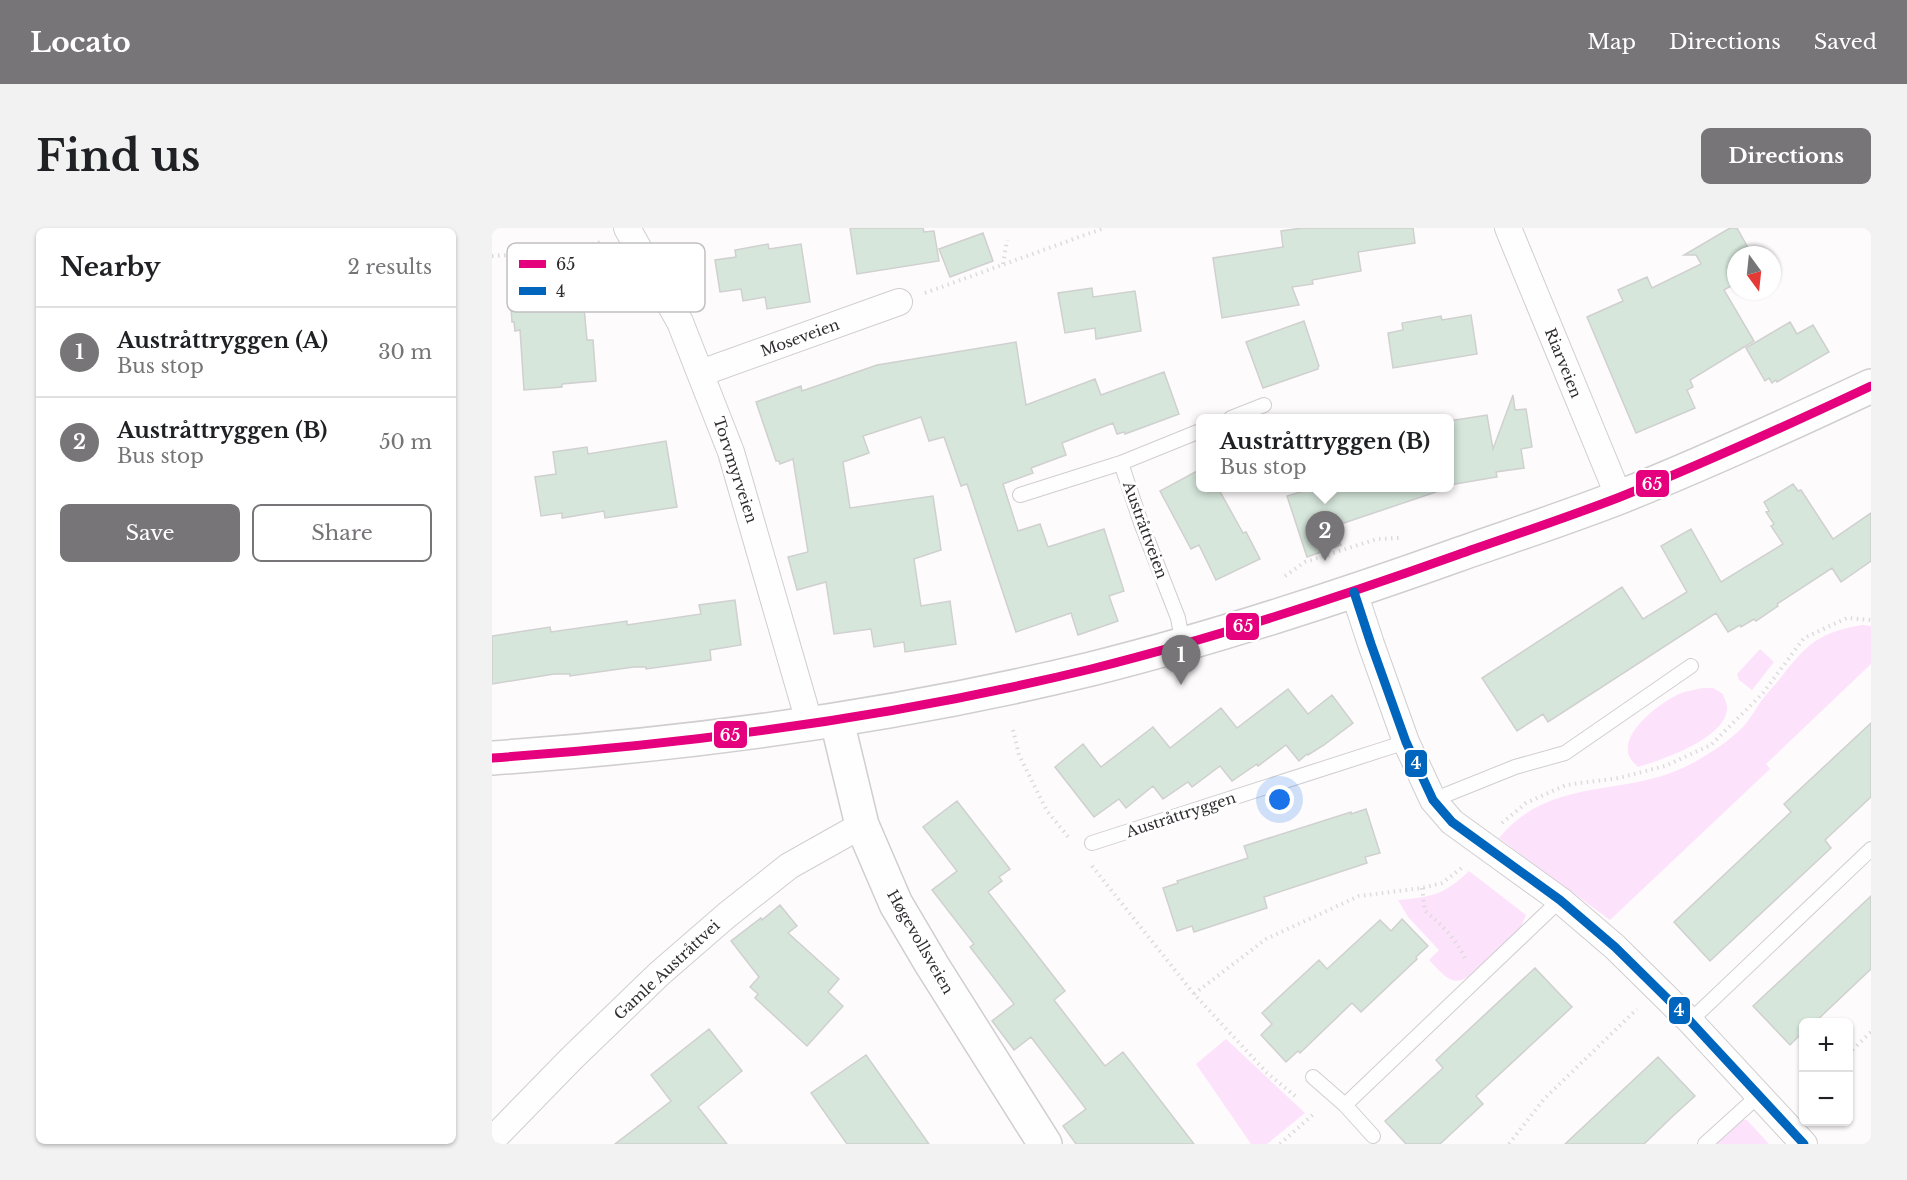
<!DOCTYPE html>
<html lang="en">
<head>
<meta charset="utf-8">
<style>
	:root { --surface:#fff; --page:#f2f2f2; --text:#202124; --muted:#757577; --line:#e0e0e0; --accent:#787578 }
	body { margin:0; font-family:"Libre Baskerville",serif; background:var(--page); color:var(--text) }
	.controls { position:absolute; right:18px; bottom:18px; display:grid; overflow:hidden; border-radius:9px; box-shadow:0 2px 4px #0004 }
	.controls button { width:54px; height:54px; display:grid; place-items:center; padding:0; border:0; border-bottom:2px solid var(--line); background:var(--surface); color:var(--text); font:30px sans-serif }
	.compass { position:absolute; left:1235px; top:18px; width:54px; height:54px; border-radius:50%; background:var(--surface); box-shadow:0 2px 4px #0004; rotate:165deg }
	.you { position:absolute; left:788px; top:572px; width:21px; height:21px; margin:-15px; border:4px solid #fff; border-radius:50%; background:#1a73e8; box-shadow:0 0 0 9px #1a73e833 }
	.badge { display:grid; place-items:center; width:39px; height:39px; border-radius:50%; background:var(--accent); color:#fff; font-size:20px; font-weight:700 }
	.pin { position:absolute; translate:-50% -50px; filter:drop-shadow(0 2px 3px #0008) }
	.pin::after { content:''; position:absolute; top:32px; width:21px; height:18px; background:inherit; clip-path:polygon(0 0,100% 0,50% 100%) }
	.popup { position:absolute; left:704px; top:186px; width:258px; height:78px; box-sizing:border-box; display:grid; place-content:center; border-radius:9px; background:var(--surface); filter:drop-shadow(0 2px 4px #0005); font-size:20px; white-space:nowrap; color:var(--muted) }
	.popup b { font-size:22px; color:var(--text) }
	.popup::after { content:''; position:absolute; left:50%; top:100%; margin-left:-12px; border:12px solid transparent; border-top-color:var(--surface) }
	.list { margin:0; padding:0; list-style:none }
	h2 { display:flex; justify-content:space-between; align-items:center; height:78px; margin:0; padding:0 24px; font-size:26px }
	h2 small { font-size:20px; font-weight:400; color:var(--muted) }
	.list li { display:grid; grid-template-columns:39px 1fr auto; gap:18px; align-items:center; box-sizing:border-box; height:90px; padding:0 24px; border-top:2px solid var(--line) }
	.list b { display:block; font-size:22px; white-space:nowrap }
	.list p { margin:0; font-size:20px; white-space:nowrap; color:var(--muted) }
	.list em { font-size:20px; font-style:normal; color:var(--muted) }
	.actions { display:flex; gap:12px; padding:18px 24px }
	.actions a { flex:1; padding:14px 0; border:2px solid var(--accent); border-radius:9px; text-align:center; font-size:21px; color:var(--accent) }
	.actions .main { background:var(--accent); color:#fff }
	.map { position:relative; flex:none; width:1379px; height:916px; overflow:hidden; border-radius:9px }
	header { display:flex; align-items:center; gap:36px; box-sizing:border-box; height:84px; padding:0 30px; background:var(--accent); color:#fff }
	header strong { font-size:28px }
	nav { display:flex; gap:33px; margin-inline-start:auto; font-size:21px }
	.intro { display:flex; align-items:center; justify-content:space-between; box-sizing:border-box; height:144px; padding:0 36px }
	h1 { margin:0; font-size:42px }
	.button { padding:15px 27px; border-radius:9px; background:var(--accent); color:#fff; font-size:21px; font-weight:700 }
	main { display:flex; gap:36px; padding:0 36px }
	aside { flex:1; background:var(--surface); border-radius:9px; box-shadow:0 2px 4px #0004 }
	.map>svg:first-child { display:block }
	.green { fill:#fde2fb }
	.building { fill:#d6e6db; stroke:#cfd0cf; stroke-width:1.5 }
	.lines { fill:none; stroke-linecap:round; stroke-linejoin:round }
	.service-casing { stroke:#d0ced0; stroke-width:16 }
	.minor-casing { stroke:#d0ced0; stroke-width:28 }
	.tertiary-casing { stroke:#d0ced0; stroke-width:36 }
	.secondary-casing { stroke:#d0ced0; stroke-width:36 }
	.path { stroke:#dcdcdc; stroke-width:4; stroke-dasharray:1.5 4.5; stroke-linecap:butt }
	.service { stroke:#fffeff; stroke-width:14 }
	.minor { stroke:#fffeff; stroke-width:26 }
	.tertiary { stroke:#fffeff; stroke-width:33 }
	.secondary { stroke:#fffeff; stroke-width:33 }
	.bus-1-casing { stroke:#fff; stroke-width:14 }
	.bus-2-casing { stroke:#fff; stroke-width:14 }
	.bus-1 { stroke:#e5007d; stroke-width:9 }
	.bus-2 { stroke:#0065bd; stroke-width:9 }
	.labels { text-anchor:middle; stroke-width:6; stroke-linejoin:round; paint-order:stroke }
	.street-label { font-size:15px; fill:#302d30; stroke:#fff }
	.key { fill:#fff; stroke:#c1c0c1; stroke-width:1.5 }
	.key-label { font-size:16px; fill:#302d30 }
	.line-badge { stroke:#fff; stroke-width:2 }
	.badge-label { font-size:16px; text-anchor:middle; font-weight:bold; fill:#fff }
</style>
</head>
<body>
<header>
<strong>Locato</strong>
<nav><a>Map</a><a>Directions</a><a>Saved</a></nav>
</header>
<div class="intro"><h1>Find us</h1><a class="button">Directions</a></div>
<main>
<aside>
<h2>Nearby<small>2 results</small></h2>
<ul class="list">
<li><span class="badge">1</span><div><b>Austråttryggen (A)</b><p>Bus stop</p></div><em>30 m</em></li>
<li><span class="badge">2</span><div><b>Austråttryggen (B)</b><p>Bus stop</p></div><em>50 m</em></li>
</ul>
<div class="actions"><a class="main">Save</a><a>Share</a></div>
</aside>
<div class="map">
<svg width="1379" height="916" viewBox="0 0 1379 916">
	<rect width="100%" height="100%" fill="#fefbfd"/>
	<path class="green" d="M1371,397L1379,398V436L1274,536L1278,541L1118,692L1007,610C1060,546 1134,571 1199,536C1217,526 1236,514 1251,499C1258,491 1263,482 1269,473C1276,464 1283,457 1290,448C1316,415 1328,404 1371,397Z
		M1268,421L1282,434L1260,462L1247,452L1245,446Z
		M1210,460H1221L1231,466C1232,470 1235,475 1235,479C1236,510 1169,532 1146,539C1142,535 1137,531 1136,524C1132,502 1169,474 1187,466C1194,463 1202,462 1210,460Z
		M977,643L1034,687L1029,699L977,748C960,761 949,744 937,732L947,722L916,689L906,672C940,669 952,667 977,643Z
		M734,811L813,885L775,916H759L704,836Z
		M1249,892H1255L1277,916H1224Z"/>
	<path class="building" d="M358,0H431L432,4L442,3L447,33L365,46Z
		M810,0H921L923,15L866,24L869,43L820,52L821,56L800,59L807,77L730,90L721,30L791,19L789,3Z
		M1238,0H1245L1260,27H1244V55L1232,62L1262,113L1198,152L1201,159L1195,162L1203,180L1144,205L1095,89L1131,73L1126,62L1155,49L1160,60L1209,36L1204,27H1192Z
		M491,5L501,33L458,49L447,21Z
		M276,16L277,21L309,16L318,74L275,81L273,69L251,73L249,61L228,64L223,32L244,29L243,22Z
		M57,47L58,50L89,47L95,112H101L104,153L70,156V159L32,162L28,102L23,103L22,94H20L17,51Z
		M600,60L601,69L643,63L649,103L604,111L603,100L573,105L566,65Z
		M979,87L985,126L901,140L896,105L911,102L910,95L949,88L950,92Z
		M812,93L827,138L826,139V141L771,160L754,114Z
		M1298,94L1305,106L1321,97L1337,124L1285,154L1284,152L1280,155L1277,150L1273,153L1254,120Z
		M524,114L534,177L603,151L609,167L672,144L687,186L633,206L632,204L625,206L621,195L570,215L574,227L539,240L541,245L511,256L526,303L548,296L556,319L612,301L632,363L617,368L626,393L586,407L579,385L524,404L475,256L469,258L452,209L437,213L429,189L371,208L377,225L351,234L358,280L441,268L449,322L422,331L429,378L458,373L464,416L413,424L412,414L382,419L379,401L342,406L334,354L305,362L296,329L316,324L301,231L288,236L287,233H284L264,174L309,158L310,163L385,137Z
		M1021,167L1023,182L1034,181L1040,219L1029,221L1032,240L1004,244L1005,249L957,257V193L995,187L1001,221Z
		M174,213L185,279L113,290L112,283L70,290V285L49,288L43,249L64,246L61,224L95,219L96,226Z
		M705,243L708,249V260H726L751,305L754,304L768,331L724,352L707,317L699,321L668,263Z
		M1301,256L1306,263L1309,262L1341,311L1379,285V333L1349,354L1340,340L1285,376L1286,378L1264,393L1262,391L1249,399L1248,397L1236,404L1224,385L1056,494L1051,486L1025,503L990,450L1130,359L1151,391L1195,364L1169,318L1199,301L1229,354L1291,316L1279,298L1282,296L1274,284L1277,283L1272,274Z
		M822,260H943L944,264L843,298L849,317L815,329L795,268Z
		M243,372L249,417L218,422L219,432L154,441V439H142L78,448V446H62L0,456V408L58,399L59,404L135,393V397L209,386L207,377Z
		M796,461L816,486L840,467L861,495L832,517L816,527L815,526L807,533L794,517L766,538L765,536L740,553L728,538L700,559L696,554L671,571L661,558L634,580L627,571L602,589L563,539L591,516L609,539L661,499L678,520L729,480L745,500Z
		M1379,495V569L1333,612L1339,620L1218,733L1182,694L1299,584L1292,576Z
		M465,573L518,641L507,649L510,653L496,664L573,763L562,772L613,838L631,824L702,916H584L571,898L594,881L539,809L522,822L500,793L522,776L478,719L482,716L440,662L465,643L431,599Z
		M874,581L888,625L873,629L875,635L772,669L775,680L702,704L700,698L685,703L671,660L686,655L685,653L756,630L752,618L859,584V586Z
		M1379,668V741L1322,795H1311V804L1298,817L1261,778Z
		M288,677L305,698L296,705L347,751L336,764L351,778L315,818L263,770L266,766L258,759L267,749L239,713L269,690L270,692Z
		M910,691L936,718L924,729L925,731L869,784L860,775L808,825L806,823L794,834L769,807L780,796L770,785L827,732L835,741L888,692L899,703Z
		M1043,740L1080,779L984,868L991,876L948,916H914L893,893L951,840L944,832Z
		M217,801L250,843L206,879L235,916H123L179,873L159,847Z
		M374,827L437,916H355L319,865Z
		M1166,829L1203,868L1181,888L1152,916H1073Z"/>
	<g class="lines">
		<defs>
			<path id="service" d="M739,190L772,177
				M528,267L629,235
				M691,417L686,390L649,295L629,235L708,203
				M941,572L1023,539L1073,525L1199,438
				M600,615L914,514
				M1198,793L1379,621
				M821,849L853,877L881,908
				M853,877L1068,672
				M1213,916L1266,868"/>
			<path id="minor" d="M135,0L188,94L239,224L318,497
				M1016,0L1127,269
				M209,145L407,74
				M862,364L879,416L914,514L941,572L960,594L1068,672L1123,719L1198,793L1312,916
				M0,912L79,831L167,746L235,687L297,638L370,597"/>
			<path id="tertiary" d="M345,493L370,597L404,676L440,737L553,916"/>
			<path id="secondary" d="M0,530C202,516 402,489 599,441C723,410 845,370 965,327C1019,308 1074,290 1128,269C1213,235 1296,197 1379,158"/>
		</defs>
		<use href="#service" class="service-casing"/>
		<use href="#minor" class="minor-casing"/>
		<use href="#tertiary" class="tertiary-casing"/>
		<use href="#secondary" class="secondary-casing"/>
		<path class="path" d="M0,28L83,23L111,13
			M511,36L515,12
			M433,65L612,0
			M793,348L813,334L885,311L907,310
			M521,502L527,527L555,583L578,611
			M1010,595L1034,575L1074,557L1127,550L1173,538L1219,517L1271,465L1312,410L1355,390L1379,392
			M600,638L702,766L775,845L803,868
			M930,660L933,683C950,697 963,710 973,730
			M702,766L774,711L867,668L930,660L950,655L971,639
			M1356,826L1379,804
			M788,916L824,884
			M1017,916L1052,871L1145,781"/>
		<use href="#service" class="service"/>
		<use href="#minor" class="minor"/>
		<use href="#tertiary" class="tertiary"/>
		<use href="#secondary" class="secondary"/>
		<defs>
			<path id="bus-1" d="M0,530C202,516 402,489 599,441C723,410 845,370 965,327C1019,308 1074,290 1128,269C1213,235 1296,197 1379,158"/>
			<path id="bus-2" d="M862,364L879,416L914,514L941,572L960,594L1068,672L1123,719L1198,793L1312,916"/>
		</defs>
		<use href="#bus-1" class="bus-1-casing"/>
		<use href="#bus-2" class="bus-2-casing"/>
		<use href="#bus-1" class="bus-1"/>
		<use href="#bus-2" class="bus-2"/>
	</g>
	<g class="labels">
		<g class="street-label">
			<text transform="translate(308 110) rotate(-20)" y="5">Moseveien</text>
			<text transform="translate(1071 135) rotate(68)" y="5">Riarveien</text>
			<text transform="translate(243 242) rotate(72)" y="5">Torvmyrveien</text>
			<text transform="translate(653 302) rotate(70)" y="5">Austråttveien</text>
			<text transform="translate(689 587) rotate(-18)" y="5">Austråttryggen</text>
			<text transform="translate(428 714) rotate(60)" y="5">Høgevollsveien</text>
			<text transform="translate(175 742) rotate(-43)" y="5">Gamle Austråttvei</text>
		</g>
	</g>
	<rect x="15" y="15" width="198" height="69" rx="9" class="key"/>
	<rect x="27" y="32" width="27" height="8" fill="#e5007d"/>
	<rect x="27" y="59" width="27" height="8" fill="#0065bd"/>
	<g class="key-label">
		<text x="64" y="42">65</text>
		<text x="64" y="69">4</text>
	</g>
	<g class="line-badge">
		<rect x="1143" y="241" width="35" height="29" rx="6" fill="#e5007d"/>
		<rect x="733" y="384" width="35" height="29" rx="6" fill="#e5007d"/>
		<rect x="221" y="492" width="35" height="29" rx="6" fill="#e5007d"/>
		<rect x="912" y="521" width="24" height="29" rx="6" fill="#0065bd"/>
		<rect x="1176" y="768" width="23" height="29" rx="6" fill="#0065bd"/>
	</g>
	<g class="badge-label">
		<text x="1160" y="262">65</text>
		<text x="751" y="404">65</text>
		<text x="238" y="513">65</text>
		<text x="924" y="541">4</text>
		<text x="1187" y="788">4</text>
	</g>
</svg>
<div class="controls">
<button>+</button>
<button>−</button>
</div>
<svg class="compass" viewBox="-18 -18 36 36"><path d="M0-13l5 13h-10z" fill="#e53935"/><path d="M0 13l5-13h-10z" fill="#757577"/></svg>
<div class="you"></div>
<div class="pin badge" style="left:689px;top:457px">1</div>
<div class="pin badge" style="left:833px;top:333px">2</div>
<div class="popup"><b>Austråttryggen (B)</b>Bus stop</div>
</div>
</main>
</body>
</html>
